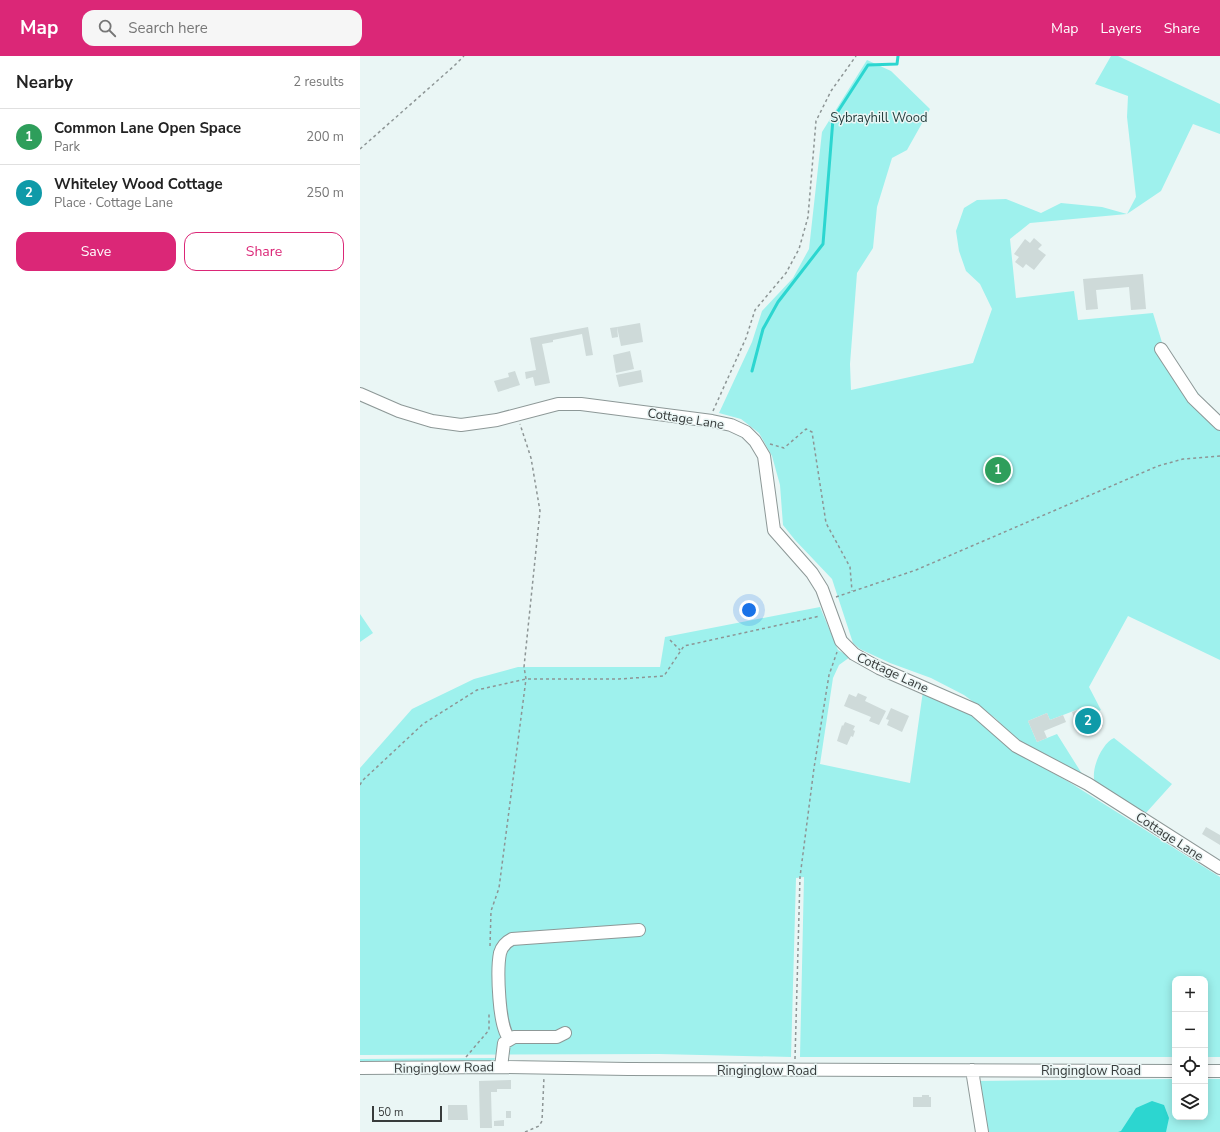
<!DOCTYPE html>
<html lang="en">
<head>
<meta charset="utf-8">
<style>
	:root { --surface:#fff; --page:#f6f6f6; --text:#222; --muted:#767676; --line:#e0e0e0; --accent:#db2777 }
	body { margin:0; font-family:"Nunito Sans",sans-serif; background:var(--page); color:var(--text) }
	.controls { position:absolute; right:12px; bottom:12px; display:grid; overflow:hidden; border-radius:8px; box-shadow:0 2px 10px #0003 }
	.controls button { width:36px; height:36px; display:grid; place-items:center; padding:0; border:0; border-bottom:1px solid var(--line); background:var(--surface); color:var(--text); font:20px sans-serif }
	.scale { position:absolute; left:12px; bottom:10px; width:70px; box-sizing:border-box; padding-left:4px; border:2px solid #373b3b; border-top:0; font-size:11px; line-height:14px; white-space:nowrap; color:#373b3b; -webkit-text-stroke:3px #eaf6f5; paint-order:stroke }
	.you { position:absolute; left:389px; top:554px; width:14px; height:14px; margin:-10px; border:3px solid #fff; border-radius:50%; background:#1a73e8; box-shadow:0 0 0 6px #1a73e833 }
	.badge { display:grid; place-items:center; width:26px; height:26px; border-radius:50%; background:var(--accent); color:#fff; font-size:13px; font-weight:700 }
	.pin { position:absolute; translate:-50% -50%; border:2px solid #fff; box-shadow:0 1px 4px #0006 }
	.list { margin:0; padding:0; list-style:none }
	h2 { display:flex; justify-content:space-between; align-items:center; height:52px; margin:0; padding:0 16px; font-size:17px }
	h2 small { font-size:13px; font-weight:400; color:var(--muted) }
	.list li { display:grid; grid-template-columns:26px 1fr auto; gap:12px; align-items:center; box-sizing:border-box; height:56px; padding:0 16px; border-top:1px solid var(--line) }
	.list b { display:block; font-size:15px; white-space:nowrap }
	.list p { margin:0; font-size:13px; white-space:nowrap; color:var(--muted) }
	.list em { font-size:13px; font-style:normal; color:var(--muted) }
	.actions { display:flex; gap:8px; padding:12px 16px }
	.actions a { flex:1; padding:9px 0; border:1px solid var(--accent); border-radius:12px; text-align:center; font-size:14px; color:var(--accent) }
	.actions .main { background:var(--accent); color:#fff }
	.icon { flex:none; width:22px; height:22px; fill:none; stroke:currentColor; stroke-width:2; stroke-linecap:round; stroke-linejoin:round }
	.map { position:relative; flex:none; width:860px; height:1076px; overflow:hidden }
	header { display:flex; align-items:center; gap:24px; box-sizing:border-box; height:56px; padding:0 20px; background:var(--accent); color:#fff }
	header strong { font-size:19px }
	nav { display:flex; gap:22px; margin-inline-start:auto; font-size:14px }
	.search { width:280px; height:36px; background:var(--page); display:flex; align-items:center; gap:10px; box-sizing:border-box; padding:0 14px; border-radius:12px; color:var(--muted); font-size:15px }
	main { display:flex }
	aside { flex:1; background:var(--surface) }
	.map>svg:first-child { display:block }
	.green { fill:#9ef1ed }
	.water { fill:#2cd6d0 }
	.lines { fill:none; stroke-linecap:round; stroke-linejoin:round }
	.stream { stroke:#2cd6d0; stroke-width:3 }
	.building { fill:#cedad9 }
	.minor-casing { stroke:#8d9897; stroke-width:14 }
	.path { stroke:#8d9595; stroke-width:1.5; stroke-dasharray:3 3; stroke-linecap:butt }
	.minor { stroke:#fff; stroke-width:12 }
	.labels { text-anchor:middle; stroke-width:3; stroke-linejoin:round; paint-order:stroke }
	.park-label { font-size:13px; fill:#253f3e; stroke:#eaf6f5 }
	.street-label { font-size:13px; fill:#373b3b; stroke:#eaf6f5 }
</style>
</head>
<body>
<header>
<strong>Map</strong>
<div class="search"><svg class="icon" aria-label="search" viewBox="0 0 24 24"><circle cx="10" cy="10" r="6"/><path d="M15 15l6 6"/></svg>Search here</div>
<nav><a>Map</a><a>Layers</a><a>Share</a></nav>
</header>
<main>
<aside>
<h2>Nearby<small>2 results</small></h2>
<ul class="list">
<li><span class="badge" style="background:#2e9e5b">1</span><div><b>Common Lane Open Space</b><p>Park</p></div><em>200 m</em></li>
<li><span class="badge" style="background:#0f9aa8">2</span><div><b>Whiteley Wood Cottage</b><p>Place · Cottage Lane</p></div><em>250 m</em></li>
</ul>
<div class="actions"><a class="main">Save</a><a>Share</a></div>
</aside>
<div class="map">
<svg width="860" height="1076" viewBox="0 0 860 1076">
	<rect width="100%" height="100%" fill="#eaf6f5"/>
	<path class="green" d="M751,0H758L860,48V78L833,68L801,135L767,158L670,167L650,183L656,242L714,235L718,264L793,257L804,293L845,346L860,362V604L768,560L729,631L741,654L725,662L723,658L726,656L724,651L690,664L687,657L668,665L677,686L697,678L724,721L664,690L635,662L604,639L571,622L530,607L500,593L493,587L472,523L435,484L423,469L420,429L412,400L399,377L381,363L359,357L392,286L402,255L433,222L449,193L462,76L507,4L531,15L570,53L547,94L532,102L517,151L513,192L497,217L490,308L491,334L613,307L632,253L620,228L606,215L599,195L596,175L604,152L617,144L646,143L681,157L701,147L742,151L767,158L776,141L767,61L768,40L735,28Z
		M460,551L478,594L490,601L479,609L473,622L460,708L550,727L563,635L610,658L655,696L709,726L860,821V1001H845V923H815V1001H440L444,821L436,822L431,1001L299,998L0,999V712L52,653L114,623L158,611H300L305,581Z
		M0,558L13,577L0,586Z
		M754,682L812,728L785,758L735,727C730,714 742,687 754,682Z
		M135,1002L134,1005H0V1003Z
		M815,1023V1061H845V1023H860V1076H626L618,1025Z"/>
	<path class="water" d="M792,1045L804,1049L809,1062L806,1076H758L761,1075L776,1052Z"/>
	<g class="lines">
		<path class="stream" d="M392,315L403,273L418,246L463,188L473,63L508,9L537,8L538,0"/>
	</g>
	<path class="building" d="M674,182L682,189L678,193L686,199L674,214L666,208L663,212L655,206L659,201L654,198L665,183L670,187Z
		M783,218L786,253L771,254L769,231L736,234L738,253L726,254L723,223Z
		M280,267L283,286L261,290L257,271Z
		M228,271L233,299L226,300L222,278L193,284V286L182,288L190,327L175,330L173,321L166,323L165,316L176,314L170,282Z
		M257,271L258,281L252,282L250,272Z
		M270,295L274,313L256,317L253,299Z
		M281,314L283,326L259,331L256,319Z
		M155,315L160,329L138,336L134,325L149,321L148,317Z
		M498,637L507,641L505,645L526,655L519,669L509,665L511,661L484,650L489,638L496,641Z
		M724,651L726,656L723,658L725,662L738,656L743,670L732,674L730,668L727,669L729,674L720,677L712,656Z
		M531,652L549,660L542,676L527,669L529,664L526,663Z
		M687,657L690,664L703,659L706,666L684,675L687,682L677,686L668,665Z
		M485,666L495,670L493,674L495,675L493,681L491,680L487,689L477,685L482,669L483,670Z
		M846,771L860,779V789L842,778Z
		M151,1024V1033H137V1036H131L132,1072H120L119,1025Z
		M562,1039H569V1041H571V1051H553V1041H562Z
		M88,1049H107L108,1064H88Z
		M146,1055H151V1062H146Z
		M144,1064V1070H134V1065Z"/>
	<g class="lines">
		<defs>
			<path id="minor" d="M801,293L833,342L860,368
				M0,338L39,355L72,365L101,369L137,364L198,348H221L352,365L371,369L386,376L395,385L404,400L414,474L452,517L462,533L481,585L494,598L519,612L615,654L656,690L728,728L860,812
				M150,983C138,973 137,912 140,897C142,890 146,886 152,883L279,874
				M141,1011L144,987L154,981H197L205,977
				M0,1012L141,1011L268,1013L815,1015
				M612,1014L622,1076
				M845,1015H860"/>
		</defs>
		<use href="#minor" class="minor-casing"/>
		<path class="path" d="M0,93L94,10L104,0
			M353,355L386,282L395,254L426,217L439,193L448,161L456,65L471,35L496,0
			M410,388L424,392L446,373L452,376L466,467L490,511L492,535
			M476,541L556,514L798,410L823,403L860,400
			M310,584L320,594
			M0,729L2,725L63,668L117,634L166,623H259L304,620L324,590L460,560
			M130,890L131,855L139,832L166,623L164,611L180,455L171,402L160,368
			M106,1001L129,974V956
			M435,1003L440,821L454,712L469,619L477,596
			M165,1076L179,1070L182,1065L184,1021"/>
		<use href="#minor" class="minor"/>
	</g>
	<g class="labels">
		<g class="park-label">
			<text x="519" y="66">Sybrayhill Wood</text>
		</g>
		<g class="street-label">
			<text transform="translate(326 362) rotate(9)" y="5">Cottage Lane</text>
			<text transform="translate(533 616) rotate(25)" y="5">Cottage Lane</text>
			<text transform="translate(810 780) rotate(33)" y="5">Cottage Lane</text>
			<text transform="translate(84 1011) rotate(-1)" y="5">Ringinglow Road</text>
			<text x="407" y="1019">Ringinglow Road</text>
			<text x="731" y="1019">Ringinglow Road</text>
		</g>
	</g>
</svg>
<div class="controls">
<button>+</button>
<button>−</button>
<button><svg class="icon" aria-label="locate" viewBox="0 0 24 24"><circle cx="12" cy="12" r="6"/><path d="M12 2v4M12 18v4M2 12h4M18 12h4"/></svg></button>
<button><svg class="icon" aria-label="layers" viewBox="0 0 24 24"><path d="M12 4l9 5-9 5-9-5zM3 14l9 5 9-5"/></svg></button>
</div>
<div class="scale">50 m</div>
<div class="you"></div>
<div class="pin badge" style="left:638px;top:414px;background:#2e9e5b">1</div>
<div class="pin badge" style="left:728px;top:665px;background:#0f9aa8">2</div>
</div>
</main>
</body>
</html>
